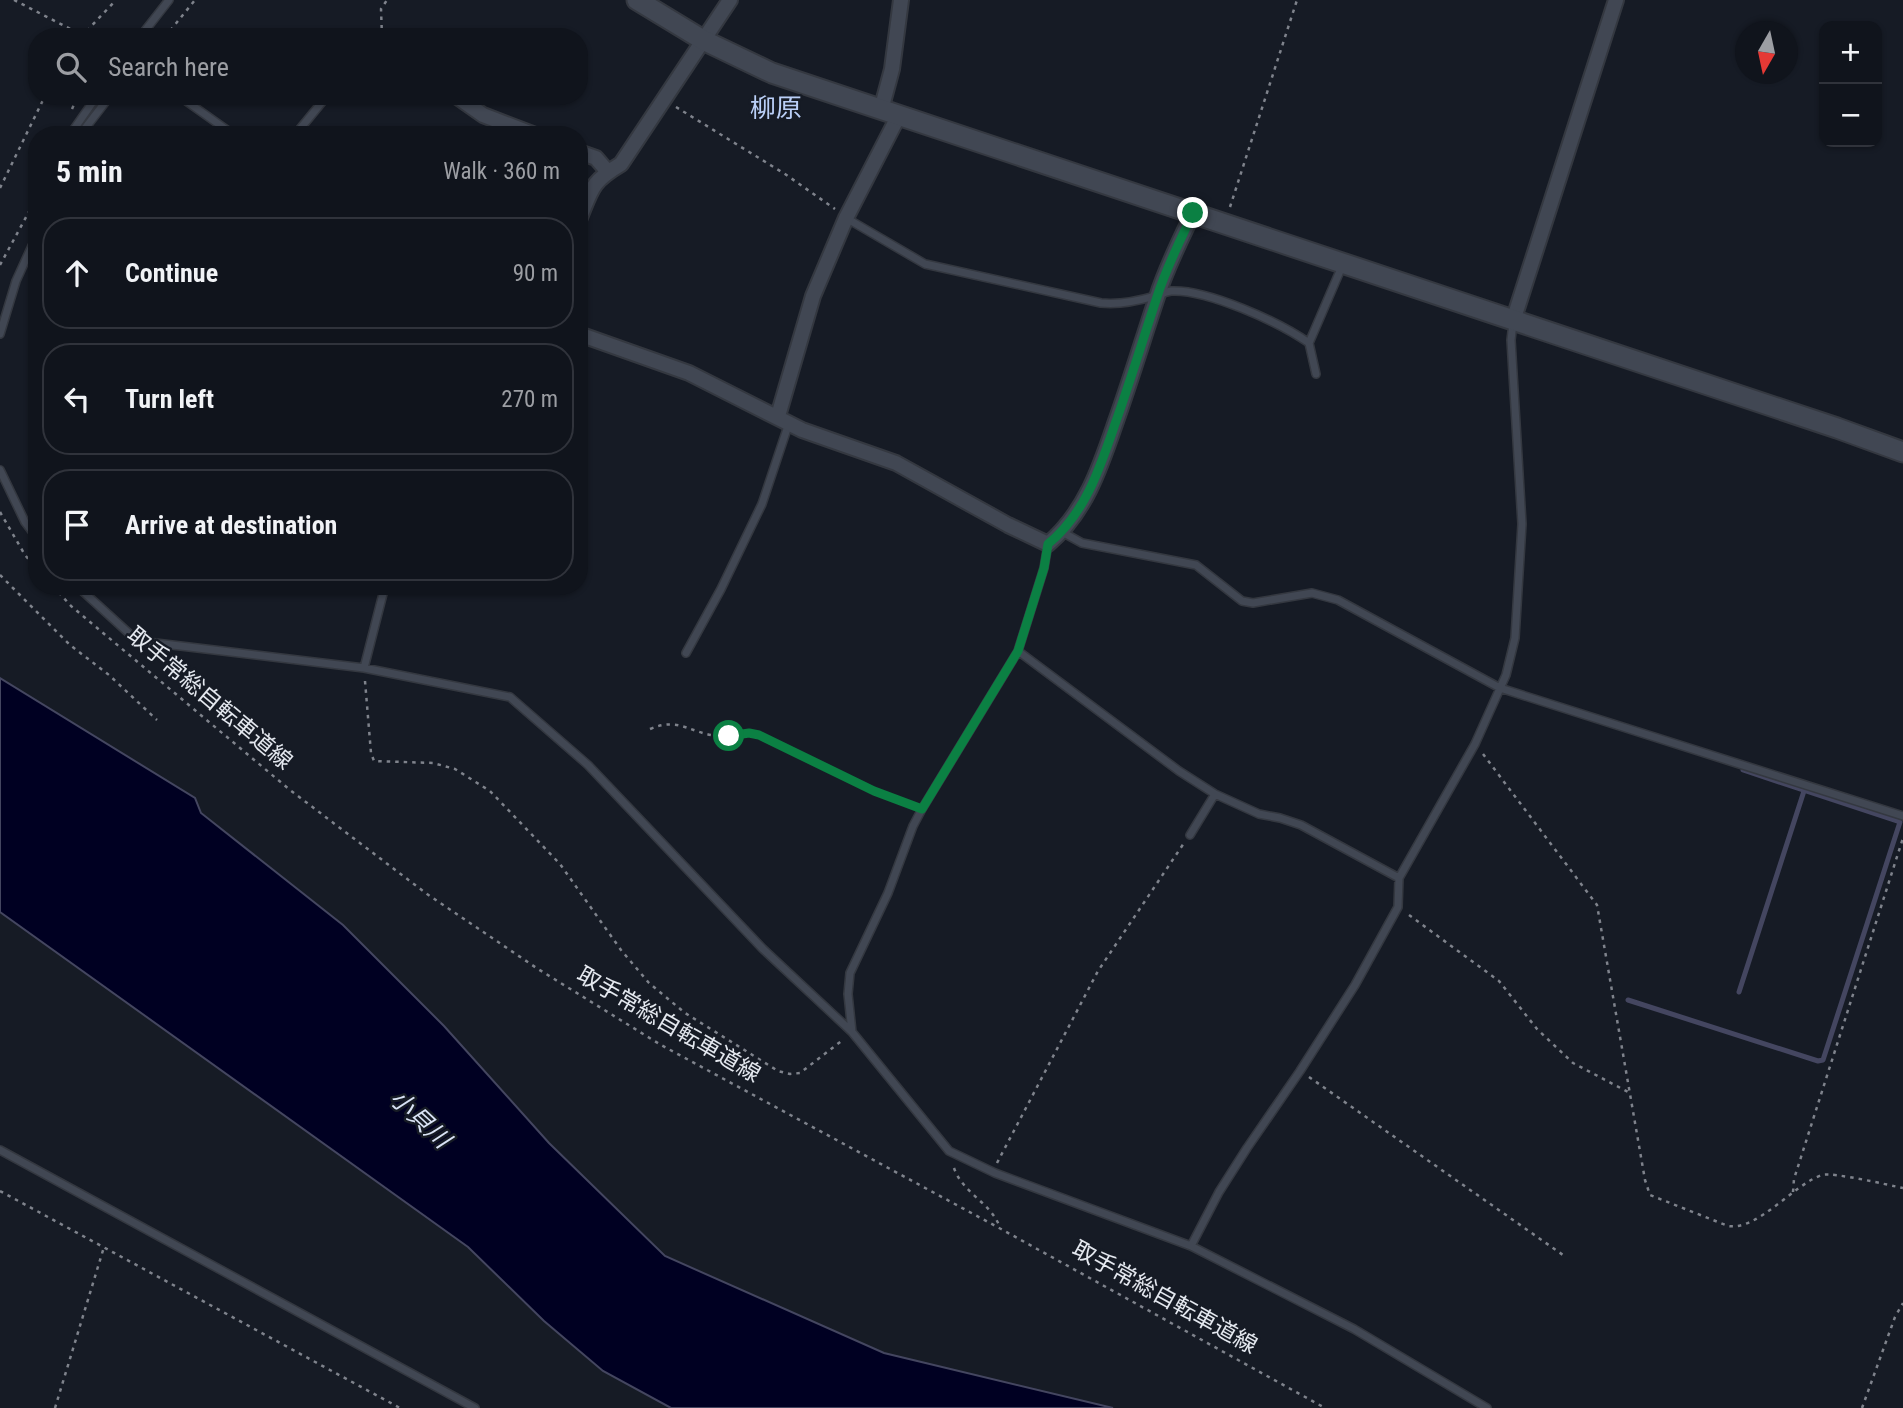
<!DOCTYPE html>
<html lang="en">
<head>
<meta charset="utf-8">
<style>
	:root { --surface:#10141c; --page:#191d25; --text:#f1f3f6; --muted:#9c9ea3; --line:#30333b }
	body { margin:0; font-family:"Roboto Condensed","Noto Sans JP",sans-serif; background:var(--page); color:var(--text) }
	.controls { position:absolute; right:21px; top:21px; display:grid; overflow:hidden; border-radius:14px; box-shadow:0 2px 5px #0004 }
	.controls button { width:63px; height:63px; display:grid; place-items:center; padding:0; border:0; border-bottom:2px solid var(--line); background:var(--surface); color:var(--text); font:35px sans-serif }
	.compass { position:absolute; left:1735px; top:21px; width:63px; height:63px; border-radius:50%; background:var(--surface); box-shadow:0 2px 5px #0004; rotate:189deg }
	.stop { position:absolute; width:21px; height:21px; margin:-16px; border:5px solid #0b8043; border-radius:50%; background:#fff }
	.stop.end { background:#0b8043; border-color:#fff; box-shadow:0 2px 7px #0008 }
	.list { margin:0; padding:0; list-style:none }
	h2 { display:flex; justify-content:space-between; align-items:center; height:91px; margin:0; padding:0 28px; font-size:30px }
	h2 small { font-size:23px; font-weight:400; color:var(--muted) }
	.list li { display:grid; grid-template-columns:46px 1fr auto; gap:21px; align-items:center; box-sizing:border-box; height:112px; margin:0 14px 14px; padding:0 14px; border:2px solid var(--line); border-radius:28px }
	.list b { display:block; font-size:26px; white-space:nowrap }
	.list em { font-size:23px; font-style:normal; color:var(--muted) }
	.icon { flex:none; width:38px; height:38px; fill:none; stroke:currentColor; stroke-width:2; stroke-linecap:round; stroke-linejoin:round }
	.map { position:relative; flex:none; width:1903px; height:1408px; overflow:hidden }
	.search { position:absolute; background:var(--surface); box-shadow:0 2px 5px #0004; left:28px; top:28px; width:560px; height:77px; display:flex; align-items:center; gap:18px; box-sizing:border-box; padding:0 24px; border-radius:28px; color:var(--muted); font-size:26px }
	.panel { position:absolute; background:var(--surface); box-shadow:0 2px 5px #0004; left:28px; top:126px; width:560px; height:469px; border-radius:28px }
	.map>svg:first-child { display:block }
	.water { fill:#002; stroke:#444660; stroke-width:2 }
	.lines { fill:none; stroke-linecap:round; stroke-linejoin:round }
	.stream { stroke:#444660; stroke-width:5 }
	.lane-casing { stroke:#343840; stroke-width:10 }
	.street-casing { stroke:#343840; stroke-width:18 }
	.secondary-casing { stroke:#343840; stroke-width:23 }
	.path { stroke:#7f838c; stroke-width:2.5; stroke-dasharray:3.5 5; stroke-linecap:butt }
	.lane { stroke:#414753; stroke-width:7 }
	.street { stroke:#414753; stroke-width:14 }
	.secondary { stroke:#414753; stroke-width:19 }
	.route { stroke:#0b8043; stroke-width:9 }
	.labels { text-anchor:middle; stroke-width:5; stroke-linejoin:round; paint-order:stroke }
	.street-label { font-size:23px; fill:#e4e8ef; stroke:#161b25 }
	.water-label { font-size:24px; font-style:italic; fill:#dae4f6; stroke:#161b25 }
	.quarter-label { font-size:26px; fill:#bacff7; stroke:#161b25 }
</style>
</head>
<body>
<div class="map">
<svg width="1903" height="1408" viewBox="0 0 1903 1408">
	<rect width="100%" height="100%" fill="#161b25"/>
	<path class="water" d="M0,678L195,798L201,813L343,925L444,1026L549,1143L665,1256L884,1353L1113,1408H671L603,1371L544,1321L468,1247L0,912Z"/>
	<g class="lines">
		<path class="stream" d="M1739,992L1804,791
			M1628,1000L1818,1061L1823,1060L1900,822L1743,770"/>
		<defs>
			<path id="lane" d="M140,37L169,0
				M179,96L234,135
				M80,135L110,96
				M80,135L74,129L97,96
				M295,135L327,96
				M846,218L925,264L1101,303C1120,305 1138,301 1155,296C1161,294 1165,292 1171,291C1207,289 1279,322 1309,343
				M0,334L16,281L37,235
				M1316,374L1309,343L1343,264
				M0,470L25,522L37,538
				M1062,532L1082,543L1196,565L1242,601L1253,603L1312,593L1338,600L1500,688L1903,816
				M77,586L133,637L147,642L364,668L510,697L588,765L763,949L852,1032L949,1151L995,1173L1191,1246L1354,1329L1487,1408
				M1018,651L1179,771L1215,794L1259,814L1280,818L1301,825L1399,878
				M686,653L721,589L762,504L789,423
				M364,668L385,586
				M1190,835L1215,794
				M852,1032L848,994L850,973L888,893L913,826L922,809L1018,651L1044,568L1048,544
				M0,1150L475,1408
				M1191,1246L1219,1192L1247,1148L1300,1071L1355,985L1398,907L1399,878L1475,744L1506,675L1515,638L1522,524L1511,340L1513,323"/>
			<path id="street" d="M456,96L483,115L535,135
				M881,110L892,69L901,0
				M579,152L596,158L608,172
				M579,220C592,188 591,182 621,164L730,0
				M1513,321L1616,0
				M579,334L689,373L802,430L896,463L1008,525L1048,544C1085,513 1100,468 1115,424C1130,382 1143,339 1157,297C1166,268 1180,241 1193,213
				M778,416L813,296L846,218L899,115"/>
			<path id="secondary" d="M637,0L703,40L772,73L1837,428L1903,452"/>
		</defs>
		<use href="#lane" class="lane-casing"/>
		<use href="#street" class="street-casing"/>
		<use href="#secondary" class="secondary-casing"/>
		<path class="path" d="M14,0L86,37
			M81,37L116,0
			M165,37L195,0
			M382,37L381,9L387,0
			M676,107L785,174L835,209
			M72,109L78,96
			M0,188L45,96
			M1230,207L1297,0
			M0,265L37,197
			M0,512L25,555L37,569
			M0,575L70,645L109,675L157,720
			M53,586L71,606L290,790L427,894L538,969L661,1045L1001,1229L1325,1408
			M365,681L371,753L374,761L433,763L455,769L490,791L560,864L621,950L649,983L685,1013L778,1071L790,1074L800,1073L844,1039
			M650,729C680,716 692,735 720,736C734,736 745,731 759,735L874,791L912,805
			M1483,754L1597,905L1645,1180L1650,1195L1728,1226C1758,1231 1794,1184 1822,1175C1834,1172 1888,1185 1903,1188
			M1409,915L1499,981L1537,1029L1573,1063L1630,1093
			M1309,1077L1563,1255
			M997,1163L1098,971L1184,843
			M954,1168C963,1194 992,1203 1000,1228
			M0,1191L400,1408
			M1793,1192L1794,1179L1903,838
			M55,1408L104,1247
			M1862,1408L1895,1317L1903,1303"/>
		<use href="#lane" class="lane"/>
		<use href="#street" class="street"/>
		<use href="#secondary" class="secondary"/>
	</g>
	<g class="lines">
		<path class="route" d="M729,736L749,733L759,735L874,791L922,809L1018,651L1044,568L1048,544C1085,514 1100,468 1115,424C1130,382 1143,339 1157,297C1166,268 1180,241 1193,213"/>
	</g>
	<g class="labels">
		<g class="street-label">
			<text transform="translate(210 698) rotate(40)" y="8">取手常総自転車道線</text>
			<text transform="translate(669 1024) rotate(30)" y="8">取手常総自転車道線</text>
			<text transform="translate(1165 1297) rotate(29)" y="8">取手常総自転車道線</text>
		</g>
		<g class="water-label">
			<text transform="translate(420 1119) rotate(43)" y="8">小貝川</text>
		</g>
		<g class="quarter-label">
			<text x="776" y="117">柳原</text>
		</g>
	</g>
</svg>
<div class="controls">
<button>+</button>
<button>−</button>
</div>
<svg class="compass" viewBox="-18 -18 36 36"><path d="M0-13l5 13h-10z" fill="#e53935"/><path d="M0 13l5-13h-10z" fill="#9c9ea3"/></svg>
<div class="stop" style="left:729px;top:736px"></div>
<div class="stop end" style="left:1193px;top:213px"></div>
<div class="search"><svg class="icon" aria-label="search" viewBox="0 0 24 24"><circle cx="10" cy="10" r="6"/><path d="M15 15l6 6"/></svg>Search here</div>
<section class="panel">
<h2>5 min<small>Walk · 360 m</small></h2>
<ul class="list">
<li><svg class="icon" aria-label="ahead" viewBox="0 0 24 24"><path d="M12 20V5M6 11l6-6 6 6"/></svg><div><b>Continue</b></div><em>90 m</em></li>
<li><svg class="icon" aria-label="left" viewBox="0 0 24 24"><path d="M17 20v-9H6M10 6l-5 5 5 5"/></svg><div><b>Turn left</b></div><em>270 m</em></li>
<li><svg class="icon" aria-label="arrive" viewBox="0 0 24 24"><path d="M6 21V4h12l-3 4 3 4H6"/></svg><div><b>Arrive at destination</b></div></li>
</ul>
</section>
</div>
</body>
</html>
